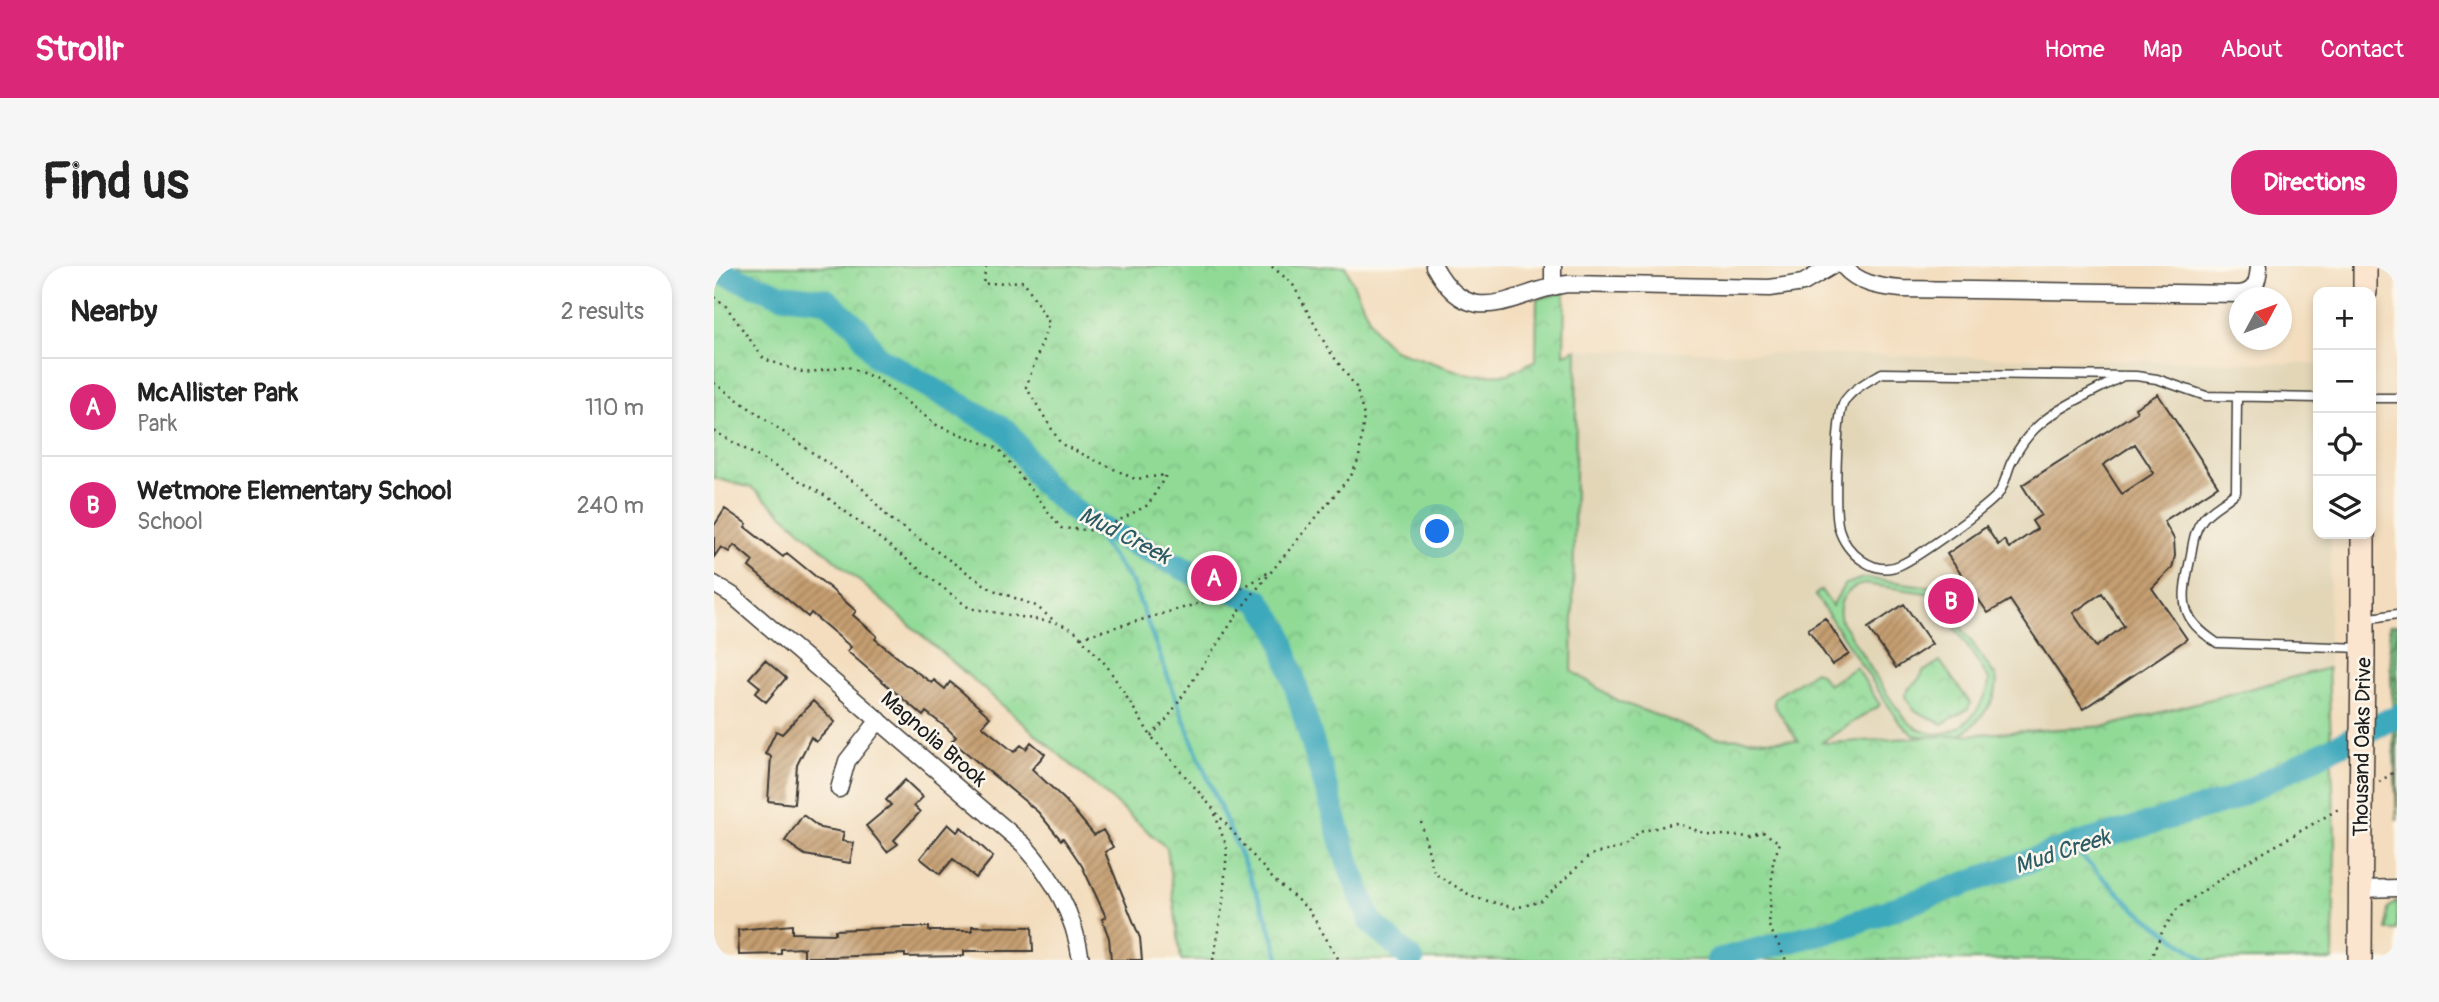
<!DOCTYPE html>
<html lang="en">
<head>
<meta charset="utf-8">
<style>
	:root { --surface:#fff; --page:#f6f6f6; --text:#222; --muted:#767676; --line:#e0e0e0; --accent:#db2777 }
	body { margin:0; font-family:Pangolin,sans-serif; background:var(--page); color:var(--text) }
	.controls { position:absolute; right:21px; top:21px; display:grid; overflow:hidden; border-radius:14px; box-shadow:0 4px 10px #0003 }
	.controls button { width:63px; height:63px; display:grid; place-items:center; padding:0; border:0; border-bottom:2px solid var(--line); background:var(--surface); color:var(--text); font:35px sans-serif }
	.compass { position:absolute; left:1515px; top:21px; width:63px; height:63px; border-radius:50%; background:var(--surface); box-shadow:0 4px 10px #0003; rotate:49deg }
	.you { position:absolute; left:724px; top:266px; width:24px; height:24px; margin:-18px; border:5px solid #fff; border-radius:50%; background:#1a73e8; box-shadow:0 0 0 10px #1a73e833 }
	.badge { display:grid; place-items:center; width:46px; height:46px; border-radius:50%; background:var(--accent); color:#fff; font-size:23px; font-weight:700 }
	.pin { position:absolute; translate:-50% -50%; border:4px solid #fff; box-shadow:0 2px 7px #0006 }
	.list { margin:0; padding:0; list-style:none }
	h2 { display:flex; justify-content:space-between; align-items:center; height:91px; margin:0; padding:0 28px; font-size:30px }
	h2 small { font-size:23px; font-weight:400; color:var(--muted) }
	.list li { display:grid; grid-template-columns:46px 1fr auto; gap:21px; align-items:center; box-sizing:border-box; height:98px; padding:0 28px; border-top:2px solid var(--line) }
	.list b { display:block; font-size:26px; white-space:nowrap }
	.list p { margin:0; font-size:23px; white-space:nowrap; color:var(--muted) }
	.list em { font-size:23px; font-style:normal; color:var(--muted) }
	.icon { flex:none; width:38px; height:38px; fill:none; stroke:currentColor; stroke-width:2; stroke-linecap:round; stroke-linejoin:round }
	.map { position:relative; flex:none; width:1683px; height:694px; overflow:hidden; border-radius:28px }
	header { display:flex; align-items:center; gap:42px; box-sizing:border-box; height:98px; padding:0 35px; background:var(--accent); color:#fff }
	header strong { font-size:33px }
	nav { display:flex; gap:38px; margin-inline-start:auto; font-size:24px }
	.intro { display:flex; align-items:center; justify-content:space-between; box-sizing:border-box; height:168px; padding:0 42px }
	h1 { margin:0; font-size:49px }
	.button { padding:18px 32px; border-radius:28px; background:var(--accent); color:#fff; font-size:24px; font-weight:700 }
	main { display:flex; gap:42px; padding:0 42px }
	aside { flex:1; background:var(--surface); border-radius:28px; box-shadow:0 4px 10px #0003 }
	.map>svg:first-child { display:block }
	.built { fill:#e2d6b7 }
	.grass { fill:#90da96; stroke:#567b59; stroke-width:2; fill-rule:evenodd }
	.forest { fill:url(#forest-firs); stroke:#486b4e; stroke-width:2 }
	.park { fill:url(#park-crowns); stroke:#567b59; stroke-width:2 }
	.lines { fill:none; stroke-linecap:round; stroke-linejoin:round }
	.stream { stroke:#3da9bc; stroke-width:4.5 }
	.river { stroke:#3da9bc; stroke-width:24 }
	.building { fill:url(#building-hatch); fill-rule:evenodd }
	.service-casing { stroke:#3c3934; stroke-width:11 }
	.minor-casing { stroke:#3c3934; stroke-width:19 }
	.secondary-casing { stroke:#3c3934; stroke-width:26 }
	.path { stroke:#3c3934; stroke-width:2.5; stroke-dasharray:2 5; stroke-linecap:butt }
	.service { stroke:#fff; stroke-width:8 }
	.minor { stroke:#fff; stroke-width:16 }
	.secondary { stroke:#fce5cf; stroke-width:23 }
	.secondary-bridge-casing { stroke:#3c3934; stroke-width:26; stroke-linecap:butt }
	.secondary-bridge { stroke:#fce5cf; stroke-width:23 }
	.labels { text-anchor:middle; stroke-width:5; stroke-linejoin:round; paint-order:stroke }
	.street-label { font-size:21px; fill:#1c1c1c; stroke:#fbf7ec }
	.water-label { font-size:23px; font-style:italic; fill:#2b5b64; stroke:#fbf7ec }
</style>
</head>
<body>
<header>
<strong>Strollr</strong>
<nav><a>Home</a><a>Map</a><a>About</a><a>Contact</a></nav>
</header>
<div class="intro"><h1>Find us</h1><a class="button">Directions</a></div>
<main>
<aside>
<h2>Nearby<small>2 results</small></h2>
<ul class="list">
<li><span class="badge">A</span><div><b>McAllister Park</b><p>Park</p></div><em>110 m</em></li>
<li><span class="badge">B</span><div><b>Wetmore Elementary School</b><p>School</p></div><em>240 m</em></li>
</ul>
</aside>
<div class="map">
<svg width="1683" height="694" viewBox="0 0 1683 694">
	<defs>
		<pattern id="forest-firs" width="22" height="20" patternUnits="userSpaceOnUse" patternTransform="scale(1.75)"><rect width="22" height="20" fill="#74ba7f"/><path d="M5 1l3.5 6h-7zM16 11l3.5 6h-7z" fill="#5e9667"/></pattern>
		<pattern id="park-crowns" width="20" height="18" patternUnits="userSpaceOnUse" patternTransform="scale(1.75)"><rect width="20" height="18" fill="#90da96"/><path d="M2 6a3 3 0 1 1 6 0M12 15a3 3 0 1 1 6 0" fill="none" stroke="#7cba81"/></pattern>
		<pattern id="building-hatch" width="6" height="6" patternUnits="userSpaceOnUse" patternTransform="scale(1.75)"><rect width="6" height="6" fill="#c59e71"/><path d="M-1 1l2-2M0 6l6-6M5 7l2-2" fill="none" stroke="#9f805c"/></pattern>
	</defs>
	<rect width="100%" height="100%" fill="#fbf7ec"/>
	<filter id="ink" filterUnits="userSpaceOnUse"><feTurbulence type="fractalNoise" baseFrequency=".0143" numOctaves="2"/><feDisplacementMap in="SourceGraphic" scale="14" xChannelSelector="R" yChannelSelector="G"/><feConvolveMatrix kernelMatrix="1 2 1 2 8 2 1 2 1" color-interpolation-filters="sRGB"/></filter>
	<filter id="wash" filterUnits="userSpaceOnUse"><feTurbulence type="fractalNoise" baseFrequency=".00686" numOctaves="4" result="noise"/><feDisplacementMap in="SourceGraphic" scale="28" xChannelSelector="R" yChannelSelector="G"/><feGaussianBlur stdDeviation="1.57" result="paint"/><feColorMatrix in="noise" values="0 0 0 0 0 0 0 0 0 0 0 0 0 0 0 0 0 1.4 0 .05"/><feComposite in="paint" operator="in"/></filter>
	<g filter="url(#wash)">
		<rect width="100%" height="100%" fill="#f3ddbe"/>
		<path class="built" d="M863,83L1604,98V268H1617L1614,402L1395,460L1114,477L1003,472L904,435L858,405Z"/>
		<path class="grass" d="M1149,312L1219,321L1282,411C1287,437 1258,462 1239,474L1200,469L1186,457L1101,329L1107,324L1118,340L1130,319ZM1151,318L1219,328L1275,413C1276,427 1263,446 1253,455C1237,470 1216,472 1198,459C1182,448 1141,375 1127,355C1122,336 1132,321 1151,318Z
			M1683,635V664H1673L1674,642Z"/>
		<path class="forest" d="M1683,359V554L1675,360Z"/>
		<path class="park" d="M0,0H631L661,65L680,84L756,109L795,108L822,94L823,33L851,26L850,88L863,83L858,405L904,435L1003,472L1084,475L1060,439V432L1101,405L1106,407L1114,419L1142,401L1166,439L1108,476L1114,477L1395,460L1614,402L1621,571L1619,694H467L453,582L38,222L0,212Z
			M1226,395L1256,437L1254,443L1228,458L1200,444L1191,431C1192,420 1206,417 1209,406Z"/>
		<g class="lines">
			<path class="stream" d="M370,253L419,318L480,480L551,647L566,694
				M1357,580L1420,642L1490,694"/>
			<path class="river" d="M0,4L67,29L112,34L144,62L163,91L294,166L328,217L370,253L497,316L545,335L565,364L635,599L657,656L698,694
				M1004,694L1123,663L1357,580L1513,535L1683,450"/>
		</g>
		<g id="blocks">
			<path class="building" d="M1444,128L1504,220L1450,255L1460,273L1461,290L1458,302L1438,322L1473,373L1369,443L1296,334L1274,347L1233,288L1272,261L1284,279L1290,274L1295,282L1323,263L1318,255L1327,249L1308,219L1423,146L1421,142ZM1421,178L1440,207L1408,228L1389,199ZM1388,327L1410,360L1382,381L1359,347Z
				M11,243L33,258L31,261L69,291L73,287L117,323L142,345L139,349L163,370L161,373L193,399L218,417L220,414L231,423L236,416L246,424L276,451L268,460L300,486L307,479L312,483L317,476L331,488L318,503L352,535L380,569L389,564L399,581L391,586L426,672L428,694H397L395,672L388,653L392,651L368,600L349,572L347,574L324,546L238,475L242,471L234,463L212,446L209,450L133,385L137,381L97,347L94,351L35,301L39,295L20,279L15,286L7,281L0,291V260Z
				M1190,338L1218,378L1182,402L1154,362Z
				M1111,352L1135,388L1118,399L1094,363Z
				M51,394L72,412L52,436L41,427L46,421L35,412Z
				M99,435L121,456L102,476L97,471L83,499L80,538L54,535L57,490L51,488L62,465L68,468Z
				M191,514L209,531L200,540L206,546L180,574L184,578L173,586L152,560L177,539L172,534Z
				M89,549L106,562L130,566L128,575L140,577L136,597L91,589L71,575Z
				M234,558L243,566L247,561L279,591L262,612L239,593L226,608L206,592Z
				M78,659V667L121,668V664L191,661H215V665H258V660L318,661L319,685H250V690L191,691V688L117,691H90V682L67,683V688L25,689L24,664Z"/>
		</g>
	</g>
	<g filter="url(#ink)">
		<use href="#blocks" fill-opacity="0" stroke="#3c3934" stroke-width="2"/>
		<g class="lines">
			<defs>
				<path id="service" d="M1409,110C1384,124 1346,140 1326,158C1314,168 1304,183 1297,197C1293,206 1291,218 1285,227C1274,241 1204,291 1186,299C1160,311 1132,287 1125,263C1120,247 1122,150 1130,136C1138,123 1156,114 1168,107L1422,110L1443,113L1492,130L1604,132
					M1523,132L1522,226C1512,236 1496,243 1489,253C1479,265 1479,280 1476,294C1467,336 1465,352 1503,377L1648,382
					M1657,132H1683
					M1651,353L1683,348"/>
				<path id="minor" d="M720,0C758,70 800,24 854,18L1056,22L1089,17L1118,0
					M1129,0C1145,18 1165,21 1187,23L1525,28C1542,26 1544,15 1545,0
					M839,19V0
					M0,318L18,329L309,578C340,613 360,647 367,694
					M125,523L133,495L165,454
					M1646,623L1683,622"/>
				<path id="secondary" d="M1651,26V0
					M1649,394V268
					M1646,694L1647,545"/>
			</defs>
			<use href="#service" class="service-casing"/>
			<use href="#minor" class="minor-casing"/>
			<use href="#secondary" class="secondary-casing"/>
			<path class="path" d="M0,31L11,39L50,93L91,107L132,100L163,113L224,160L285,183L347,262L385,265L434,239L452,209L421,213L347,178L312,121L335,57L310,15L269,18L272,0
				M0,117L147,221L175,252L277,323L322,340L343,357L360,364L393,400L437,470L559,613L595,644L625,694
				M0,165L110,229L255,342L342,357
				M367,371L518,328L557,305
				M437,470L453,453L528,341L638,208L645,192L650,150L642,121L614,83L578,17L557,0
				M1665,516L1683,504
				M707,556L720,607L759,631L801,642L828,635L876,589L910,581L926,566L961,557L993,568L1037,571L1049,566L1066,577L1059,595L1055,660L1072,694
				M499,694L509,635L513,583L500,545
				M1436,694L1449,664L1463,643L1521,603L1628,541"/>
			<use href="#service" class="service"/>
			<use href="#minor" class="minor"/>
			<use href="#secondary" class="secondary"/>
			<defs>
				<path id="secondary-bridge" d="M1647,545L1649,394"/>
			</defs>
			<use href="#secondary-bridge" class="secondary-bridge-casing"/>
			<use href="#secondary-bridge" class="secondary-bridge"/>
		</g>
	</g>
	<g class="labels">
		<g class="street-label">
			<text transform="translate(220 473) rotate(41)" y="7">Magnolia Brook</text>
			<text transform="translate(1648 481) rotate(-89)" y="7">Thousand Oaks Drive</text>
		</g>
		<g class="water-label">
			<text transform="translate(411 269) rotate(27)" y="8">Mud Creek</text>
			<text transform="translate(1348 585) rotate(-18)" y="8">Mud Creek</text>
		</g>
	</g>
</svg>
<div class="controls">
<button>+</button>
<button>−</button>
<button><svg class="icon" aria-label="locate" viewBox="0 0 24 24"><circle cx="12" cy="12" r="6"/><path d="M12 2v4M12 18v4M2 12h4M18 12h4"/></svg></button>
<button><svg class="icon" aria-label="layers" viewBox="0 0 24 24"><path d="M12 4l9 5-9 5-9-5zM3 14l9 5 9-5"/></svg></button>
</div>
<svg class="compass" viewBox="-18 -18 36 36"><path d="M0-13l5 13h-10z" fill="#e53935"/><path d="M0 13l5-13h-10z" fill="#767676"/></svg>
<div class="you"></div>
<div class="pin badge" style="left:500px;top:312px">A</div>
<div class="pin badge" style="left:1237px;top:335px">B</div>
</div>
</main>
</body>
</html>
